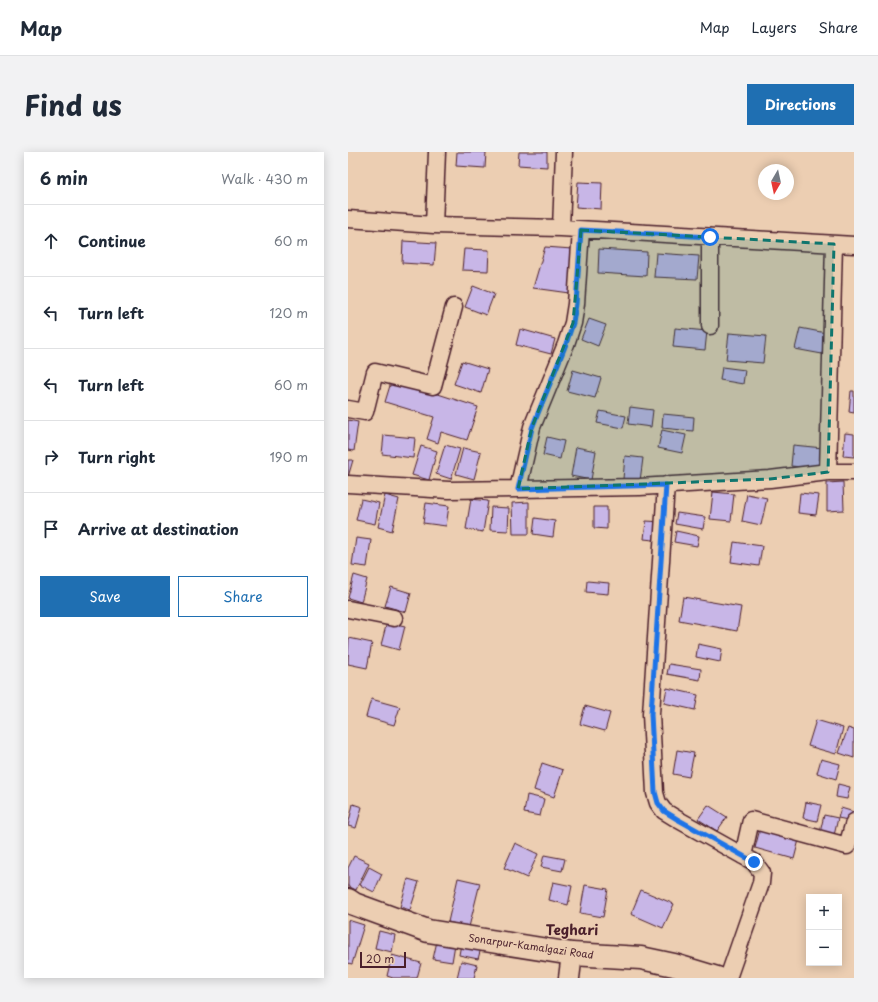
<!DOCTYPE html>
<html lang="en">
<head>
<meta charset="utf-8">
<style>
	:root { --surface:#fff; --page:#f2f2f3; --text:#1f2937; --muted:#747a83; --line:#e0e1e3; --accent:#1f6fb2 }
	body { margin:0; font-family:"Playpen Sans",sans-serif; background:var(--page); color:var(--text) }
	.controls { position:absolute; right:12px; bottom:12px; display:grid; overflow:hidden; border-radius:0px; box-shadow:0 2px 10px #0003 }
	.controls button { width:36px; height:36px; display:grid; place-items:center; padding:0; border:0; border-bottom:1px solid var(--line); background:var(--surface); color:var(--text); font:20px sans-serif }
	.compass { position:absolute; left:410px; top:12px; width:36px; height:36px; border-radius:50%; background:var(--surface); box-shadow:0 2px 10px #0003; rotate:189deg }
	.scale { position:absolute; left:12px; bottom:10px; width:46px; box-sizing:border-box; padding-left:4px; border:2px solid #4a1f2b; border-top:0; font-size:11px; line-height:14px; white-space:nowrap; color:#4a1f2b; -webkit-text-stroke:3px #ecceb2; paint-order:stroke }
	.stop { position:absolute; width:12px; height:12px; margin:-9px; border:3px solid #1a73e8; border-radius:50%; background:#fff }
	.stop.end { background:#1a73e8; border-color:#fff; box-shadow:0 1px 4px #0008 }
	.list { margin:0; padding:0; list-style:none }
	h2 { display:flex; justify-content:space-between; align-items:center; height:52px; margin:0; padding:0 16px; font-size:17px }
	h2 small { font-size:13px; font-weight:400; color:var(--muted) }
	.list li { display:grid; grid-template-columns:26px 1fr auto; gap:12px; align-items:center; box-sizing:border-box; height:72px; padding:0 16px; border-top:1px solid var(--line) }
	.list b { display:block; font-size:15px; white-space:nowrap }
	.list em { font-size:13px; font-style:normal; color:var(--muted) }
	.actions { display:flex; gap:8px; padding:12px 16px }
	.actions a { flex:1; padding:9px 0; border:1px solid var(--accent); border-radius:0px; text-align:center; font-size:14px; color:var(--accent) }
	.actions .main { background:var(--accent); color:#fff }
	.icon { flex:none; width:22px; height:22px; fill:none; stroke:currentColor; stroke-width:2; stroke-linecap:round; stroke-linejoin:round }
	.map { position:relative; flex:none; width:506px; height:826px; overflow:hidden; border-radius:0px }
	header { display:flex; align-items:center; gap:24px; box-sizing:border-box; height:56px; padding:0 20px; background:var(--surface); border-bottom:1px solid var(--line) }
	header strong { font-size:19px }
	nav { display:flex; gap:22px; margin-inline-start:auto; font-size:14px }
	.intro { display:flex; align-items:center; justify-content:space-between; box-sizing:border-box; height:96px; padding:0 24px }
	h1 { margin:0; font-size:28px }
	.button { padding:10px 18px; border-radius:0px; background:var(--accent); color:#fff; font-size:14px; font-weight:700 }
	main { display:flex; gap:24px; padding:0 24px }
	aside { flex:1; background:var(--surface); border-radius:0px; box-shadow:0 2px 10px #0003 }
	.map>svg:first-child { display:block }
	.building { fill:#c8b6e7; stroke:#4a1f2b }
	.lines { fill:none; stroke-linecap:round; stroke-linejoin:round }
	.minor-casing { stroke:#4a1f2b; stroke-width:19 }
	.tertiary-casing { stroke:#4a1f2b; stroke-width:23 }
	.secondary-casing { stroke:#4a1f2b; stroke-width:25 }
	.minor { stroke:#ecceb2; stroke-width:16 }
	.tertiary { stroke:#ecceb2; stroke-width:20 }
	.secondary { stroke:#ecceb2; stroke-width:22 }
	.route { stroke:#1a73e8; stroke-width:5 }
	.marked { fill:#0f766e; fill-opacity:0.2; stroke:#0f766e; stroke-width:3; stroke-dasharray:8 5; stroke-linejoin:round }
	.labels { text-anchor:middle; stroke-width:3; stroke-linejoin:round; paint-order:stroke }
	.street-label { font-size:10px; fill:#4a1f2b; stroke:#ecceb2 }
	.district-label { font-size:14px; font-weight:bold; fill:#4a1f2b; stroke:#ecceb2 }
</style>
</head>
<body>
<header>
<strong>Map</strong>
<nav><a>Map</a><a>Layers</a><a>Share</a></nav>
</header>
<div class="intro"><h1>Find us</h1><a class="button">Directions</a></div>
<main>
<aside>
<h2>6 min<small>Walk · 430 m</small></h2>
<ul class="list">
<li><svg class="icon" aria-label="ahead" viewBox="0 0 24 24"><path d="M12 20V5M6 11l6-6 6 6"/></svg><div><b>Continue</b></div><em>60 m</em></li>
<li><svg class="icon" aria-label="left" viewBox="0 0 24 24"><path d="M17 20v-9H6M10 6l-5 5 5 5"/></svg><div><b>Turn left</b></div><em>120 m</em></li>
<li><svg class="icon" aria-label="left" viewBox="0 0 24 24"><path d="M17 20v-9H6M10 6l-5 5 5 5"/></svg><div><b>Turn left</b></div><em>60 m</em></li>
<li><svg class="icon" aria-label="right" viewBox="0 0 24 24"><path d="M7 20v-9h11M14 6l5 5-5 5"/></svg><div><b>Turn right</b></div><em>190 m</em></li>
<li><svg class="icon" aria-label="arrive" viewBox="0 0 24 24"><path d="M6 21V4h12l-3 4 3 4H6"/></svg><div><b>Arrive at destination</b></div></li>
</ul>
<div class="actions"><a class="main">Save</a><a>Share</a></div>
</aside>
<div class="map">
<svg width="506" height="826" viewBox="0 0 506 826">
	<rect width="100%" height="100%" fill="#ecceb2"/>
	<filter id="ink" filterUnits="userSpaceOnUse"><feTurbulence type="fractalNoise" baseFrequency=".025" numOctaves="2"/><feDisplacementMap in="SourceGraphic" scale="8" xChannelSelector="R" yChannelSelector="G"/><feConvolveMatrix kernelMatrix="1 2 1 2 8 2 1 2 1" color-interpolation-filters="sRGB"/></filter>
	<g filter="url(#ink)">
		<path class="building" d="M109,0H138L137,16L108,14Z
			M171,0H199V15L170,13Z
			M230,30L254,31L253,57L228,55Z
			M55,89L88,91L86,113L54,111Z
			M197,95L224,97L221,141L185,136Z
			M116,97L141,98L140,119L114,118Z
			M251,97L299,100L298,124L250,121Z
			M308,101L351,104L349,127L306,125Z
			M125,134L146,142L138,163L117,155Z
			M241,167L258,173L250,194L233,187Z
			M327,176L359,179L357,198L325,195Z
			M452,176L478,181L474,202L447,197Z
			M172,177L207,187L203,202L168,193Z
			M381,181L418,184L415,211L378,208Z
			M114,209L140,217L133,241L106,232Z
			M374,215L397,218L395,232L372,228Z
			M225,218L253,226L247,246L219,239Z
			M44,227L130,255L119,288L93,280L90,291L79,287L86,265L37,250Z
			M503,239H506V261L501,260Z
			M282,255L305,258L303,275L280,272Z
			M252,259L278,264L275,276L249,271Z
			M315,262L346,265L345,279L314,276Z
			M0,268L10,270L6,299L0,298Z
			M314,278L338,283L334,301L310,296Z
			M497,281L506,282V305L495,304Z
			M36,283L67,286L65,306L34,302Z
			M199,285L216,289L212,307L195,303Z
			M97,293L112,297L103,327L88,322Z
			M445,293L475,296L473,317L443,314Z
			M73,294L89,299L81,328L64,323Z
			M228,295L248,299L243,328L223,324Z
			M115,296L133,300L126,327L108,322Z
			M277,304L295,306L292,329L275,327Z
			M0,308H5L0,325Z
			M495,330L496,358L479,359V331Z
			M365,340L386,342L383,369L362,367Z
			M452,341L471,343L468,363L450,361Z
			M399,342L419,346L413,373L394,369Z
			M37,343L51,347L44,379L30,375Z
			M13,347L31,351L27,372L8,368Z
			M123,347L140,349L135,380L118,377Z
			M181,350V382H165L164,351Z
			M78,351L101,354L98,374L75,371Z
			M143,355L161,356L160,379L142,378Z
			M246,355H259V377L246,376Z
			M329,361L357,365L355,377L327,372Z
			M187,366L207,369L205,385L185,382Z
			M298,369L316,370L314,389L296,387Z
			M328,379L351,384L349,394L326,390Z
			M8,386L23,388L19,415L4,413Z
			M386,390L414,394L411,414L383,410Z
			M6,423L19,427L13,450L0,446Z
			M239,429L261,431L260,442L238,440Z
			M43,435L63,441L58,460L37,454Z
			M335,445L393,455L389,479L331,468Z
			M39,470L57,474L51,498L33,493Z
			M1,486L24,491L19,516L0,512Z
			M350,492L374,497L372,510L348,505Z
			M321,512L353,517L352,528L319,522Z
			M319,536L350,543L347,558L316,551Z
			M23,547L52,555L46,573L18,565Z
			M237,554L262,561L257,579L232,572Z
			M468,568L495,576L488,602L460,594Z
			M500,576L506,578V606L491,601Z
			M329,598L346,601L341,625L325,622Z
			M473,607L492,612L488,627L469,621Z
			M194,611L215,618L206,645L186,638Z
			M490,632L502,635L499,647L488,645Z
			M179,643L196,647L192,664L176,661Z
			M458,650L473,653L469,669L455,666Z
			M5,652L14,655L8,676L0,674Z
			M360,653L379,665L369,679L350,667Z
			M493,656L506,660L505,669L490,666Z
			M476,663L490,666L485,688L471,685Z
			M413,673L452,684L446,707L407,696Z
			M167,691L190,702L179,726L156,716Z
			M196,703L217,707L214,719L193,715Z
			M6,704L21,711L8,738L0,734V716Z
			M21,715L34,722L26,740L12,733Z
			M110,726L132,731L121,775L100,770Z
			M60,727L71,730L62,758L52,755Z
			M205,730L224,734L220,753L201,748Z
			M237,733L260,737L255,765L232,761Z
			M293,738L326,752L315,776L283,762Z
			M0,768L16,773L4,812L0,811Z
			M31,779L47,783L44,800L27,796Z
			M89,789L107,792L104,810L85,807Z
			M113,792L133,796L130,807L111,803Z
			M44,803L73,811L69,826H45L39,824Z
			M113,809L129,813L126,826H109Z"/>
		<g class="lines">
			<defs>
				<path id="minor" d="M0,67L86,73L213,76L506,93
					M86,73L89,0
					M213,76L216,0
					M362,85V174
					M0,257L17,260L27,220L85,234L106,155
					M480,320L486,92
					M0,332L101,338L292,335L422,327L480,320H506
					M318,333L303,562L307,641L310,651L316,659L329,667L406,710L414,721L413,731L380,826
					M170,337L184,275L218,192L225,171L228,152L233,78
					M0,457L46,466
					M395,704L403,668L499,694L506,670"/>
				<path id="tertiary" d="M221,826L224,802"/>
				<path id="secondary" d="M0,748L6,752L80,779L224,802L293,806L326,813L369,826"/>
			</defs>
			<use href="#minor" class="minor-casing"/>
			<use href="#tertiary" class="tertiary-casing"/>
			<use href="#secondary" class="secondary-casing"/>
			<use href="#minor" class="minor"/>
			<use href="#tertiary" class="tertiary"/>
			<use href="#secondary" class="secondary"/>
		</g>
	</g>
	<g class="lines" filter="url(#ink)">
		<path class="route" d="M362,85L233,78L228,152L225,171L218,192L184,276L170,337L318,333L303,562L307,640L310,651L316,659L329,667L406,710"/>
	</g>
	<path class="marked" d="M233,78L486,92L480,320L422,327L170,337L184,275L225,171Z"/>
	<g class="labels">
		<g class="street-label">
			<text transform="translate(183 794) rotate(8)" y="4">Sonarpur-Kamalgazi Road</text>
		</g>
		<g class="district-label">
			<text x="224" y="783">Teghari</text>
		</g>
	</g>
</svg>
<div class="controls">
<button>+</button>
<button>−</button>
</div>
<svg class="compass" viewBox="-18 -18 36 36"><path d="M0-13l5 13h-10z" fill="#e53935"/><path d="M0 13l5-13h-10z" fill="#747a83"/></svg>
<div class="scale">20 m</div>
<div class="stop" style="left:362px;top:85px"></div>
<div class="stop end" style="left:406px;top:710px"></div>
</div>
</main>
</body>
</html>
